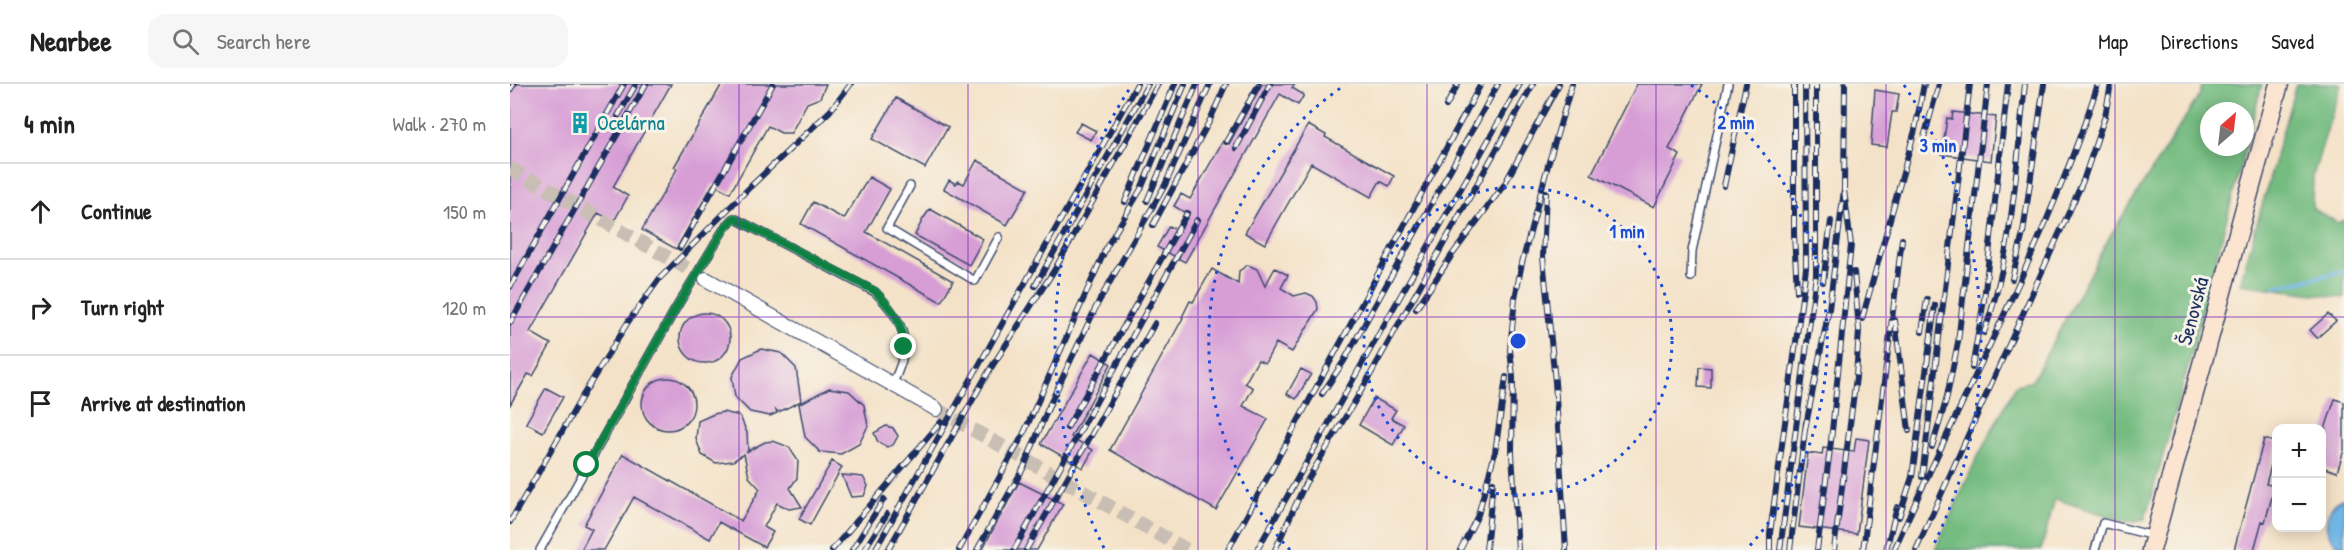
<!DOCTYPE html>
<html lang="en">
<head>
<meta charset="utf-8">
<style>
	:root { --surface:#fff; --page:#f6f6f6; --text:#222; --muted:#767676; --line:#e0e0e0 }
	body { margin:0; font-family:"Patrick Hand",sans-serif; background:var(--page); color:var(--text) }
	.controls { position:absolute; right:18px; bottom:18px; display:grid; overflow:hidden; border-radius:12px; box-shadow:0 3px 15px #0003 }
	.controls button { width:54px; height:54px; display:grid; place-items:center; padding:0; border:0; border-bottom:2px solid var(--line); background:var(--surface); color:var(--text); font:30px sans-serif }
	.compass { position:absolute; left:1690px; top:18px; width:54px; height:54px; border-radius:50%; background:var(--surface); box-shadow:0 3px 15px #0003; rotate:28deg }
	.stop { position:absolute; width:18px; height:18px; margin:-14px; border:4px solid #0b8043; border-radius:50%; background:#fff }
	.stop.end { background:#0b8043; border-color:#fff; box-shadow:0 2px 6px #0008 }
	.list { margin:0; padding:0; list-style:none }
	h2 { display:flex; justify-content:space-between; align-items:center; height:78px; margin:0; padding:0 24px; font-size:26px }
	h2 small { font-size:20px; font-weight:400; color:var(--muted) }
	.list li { display:grid; grid-template-columns:39px 1fr auto; gap:18px; align-items:center; box-sizing:border-box; height:96px; padding:0 24px; border-top:2px solid var(--line) }
	.list b { display:block; font-size:22px; white-space:nowrap }
	.list em { font-size:20px; font-style:normal; color:var(--muted) }
	.icon { flex:none; width:33px; height:33px; fill:none; stroke:currentColor; stroke-width:2; stroke-linecap:round; stroke-linejoin:round }
	.map { position:relative; flex:none; width:1834px; height:466px; overflow:hidden }
	header { display:flex; align-items:center; gap:36px; box-sizing:border-box; height:84px; padding:0 30px; background:var(--surface); border-bottom:2px solid var(--line) }
	header strong { font-size:28px }
	nav { display:flex; gap:33px; margin-inline-start:auto; font-size:21px }
	.search { width:420px; height:54px; background:var(--page); display:flex; align-items:center; gap:15px; box-sizing:border-box; padding:0 21px; border-radius:18px; color:var(--muted); font-size:22px }
	main { display:flex }
	aside { flex:1; background:var(--surface) }
	.map>svg:first-child { display:block }
	.forest { fill:#74bc81; stroke:#487670; stroke-width:1.5; fill-rule:evenodd }
	.water { fill:#6fb6e6; stroke:#4572a2; stroke-width:1.5 }
	.lines { fill:none; stroke-linecap:round; stroke-linejoin:round }
	.stream { stroke:#6fb6e6; stroke-width:4 }
	.building { fill:#d79ed6 }
	.street-tunnel { stroke:#c9beb3; stroke-width:14; stroke-dasharray:14 7; stroke-linecap:butt }
	.lane-casing { stroke:#3c4a6e; stroke-width:10 }
	.street-casing { stroke:#3c4a6e; stroke-width:16 }
	.secondary-casing { stroke:#3c4a6e; stroke-width:21 }
	.lane { stroke:#fff; stroke-width:7 }
	.street { stroke:#fff; stroke-width:14 }
	.secondary { stroke:#fce5d0; stroke-width:18 }
	.rail-casing { stroke:#1b2f5e; stroke-width:6 }
	.rail { stroke:#f7f3e8; stroke-width:4; stroke-dasharray:11; stroke-linecap:butt }
	.route { stroke:#0b8043; stroke-width:8 }
	.grid { fill:none; stroke:#7b2cbf; stroke-width:1.5; stroke-opacity:0.55 }
	.ring { fill:none; stroke:#1d4ed8; stroke-width:3; stroke-dasharray:3 6 }
	.labels { text-anchor:middle; stroke-width:6; stroke-linejoin:round; paint-order:stroke }
	.culture-label { font-size:21px; fill:#0d838f; stroke:#f7f3e8; text-anchor:start }
	.street-label { font-size:21px; fill:#1b2f5e; stroke:#f7f3e8 }
	.centre { fill:#1d4ed8; stroke:#f7f3e8; stroke-width:3 }
	.ring-label { font-size:18px; text-anchor:middle; font-weight:bold; fill:#1d4ed8; stroke:#f7f3e8; stroke-width:6; stroke-linejoin:round; paint-order:stroke }
</style>
</head>
<body>
<header>
<strong>Nearbee</strong>
<div class="search"><svg class="icon" aria-label="search" viewBox="0 0 24 24"><circle cx="10" cy="10" r="6"/><path d="M15 15l6 6"/></svg>Search here</div>
<nav><a>Map</a><a>Directions</a><a>Saved</a></nav>
</header>
<main>
<aside>
<h2>4 min<small>Walk · 270 m</small></h2>
<ul class="list">
<li><svg class="icon" aria-label="ahead" viewBox="0 0 24 24"><path d="M12 20V5M6 11l6-6 6 6"/></svg><div><b>Continue</b></div><em>150 m</em></li>
<li><svg class="icon" aria-label="right" viewBox="0 0 24 24"><path d="M7 20v-9h11M14 6l5 5-5 5"/></svg><div><b>Turn right</b></div><em>120 m</em></li>
<li><svg class="icon" aria-label="arrive" viewBox="0 0 24 24"><path d="M6 21V4h12l-3 4 3 4H6"/></svg><div><b>Arrive at destination</b></div></li>
</ul>
</aside>
<div class="map">
<svg width="1834" height="466" viewBox="0 0 1834 466">
	<rect width="100%" height="100%" fill="#f7f3e8"/>
	<filter id="ink" filterUnits="userSpaceOnUse"><feTurbulence type="fractalNoise" baseFrequency=".0167" numOctaves="2"/><feDisplacementMap in="SourceGraphic" scale="12" xChannelSelector="R" yChannelSelector="G"/><feConvolveMatrix kernelMatrix="1 2 1 2 8 2 1 2 1" color-interpolation-filters="sRGB"/></filter>
	<filter id="wash" filterUnits="userSpaceOnUse"><feTurbulence type="fractalNoise" baseFrequency=".008" numOctaves="4" result="noise"/><feDisplacementMap in="SourceGraphic" scale="24" xChannelSelector="R" yChannelSelector="G"/><feGaussianBlur stdDeviation="1.35" result="paint"/><feColorMatrix in="noise" values="0 0 0 0 0 0 0 0 0 0 0 0 0 0 0 0 0 1.4 0 .05"/><feComposite in="paint" operator="in"/></filter>
	<g filter="url(#wash)">
		<rect width="100%" height="100%" fill="#f4e2c8"/>
		<path class="forest" d="M1693,0H1752L1679,279L1635,435L1617,438L1545,415L1531,466H1425L1465,378L1506,301L1522,297L1600,152L1689,12ZM1699,27H1735V63H1699Z
			M1786,0H1831L1803,92L1802,124L1828,139L1834,136V214L1730,200Z"/>
		<path class="water" d="M1834,414V464C1810,454 1811,424 1834,414Z"/>
		<g class="lines">
			<path class="stream" d="M1765,203L1834,187"/>
		</g>
		<g id="blocks">
			<path class="building" d="M0,0H161L103,103L118,112L104,137L88,129L20,248L41,260L23,292L18,290L0,321Z
				M212,0H316L310,14L297,19L281,49H271L258,42L220,109L203,100L166,165L132,146L167,85L164,83Z
				M752,0H785L782,4L794,11L788,21L770,10L675,178L647,163L659,142L669,147L679,131L664,122L671,110L680,115L713,57L719,60Z
				M1127,0H1192L1159,65L1170,71L1144,123L1081,91Z
				M1365,6L1389,10L1386,28H1382L1377,63L1361,61Z
				M386,14L438,43L415,84L362,55Z
				M1443,28L1486,33L1481,77L1432,70L1437,34L1442,35Z
				M571,39L586,47L581,56L565,48Z
				M798,41L816,51L815,53L884,92L879,102L870,97L861,113L801,79L755,160L735,149Z
				M467,76L518,105L497,141L434,105L439,96L446,100L448,97L454,100Z
				M359,93L380,105L356,148L443,197L431,218L291,140L303,118L334,135Z
				M420,125L473,155L459,181L405,151L413,135Z
				M738,181L747,185L755,202L765,184L778,191L771,204L784,212L796,209L803,212L807,218L808,225L782,268L766,259L755,279L748,276L735,299L743,304L733,322L758,335L706,426L600,366L673,234L672,233L680,217L683,218L702,185L728,200L729,187Z
				M170 254a25 25 0 1 1 50 0a25 25 0 1 1-50 0Z
				M1818,230L1826,237L1807,254L1800,246Z
				M251,265L271,269L286,284L291,317L269,328L266,326L267,329L260,332L240,328L225,313L222,293L232,274Z
				M583,269L601,280L561,353L583,366L573,384L531,360Z
				M1189,283L1201,284V304L1188,303Z
				M791,285L801,290L786,315L777,310Z
				M132 320a26 26 0 1 1 52 0a26 26 0 1 1-52 0Z
				M36,304L53,313L33,348L16,339Z
				M319,304L339,307L354,321L358,342L349,360L331,370L310,368L295,353L289,320Z
				M864,314L886,326L881,334L894,341L883,361L849,341Z
				M1825,315L1834,318V366L1827,388L1812,383V354Z
				M213,328L230,332L237,349L238,367L236,368L255,358L263,357L279,363L288,377L287,394L280,404L292,423L279,425L267,419L254,443L263,448L254,463L209,438L200,455L124,413L94,466H71L82,445L74,441L113,370L231,437L250,405L239,393L234,370L223,377L206,379L192,371L186,355L188,337L204,330Z
				M376,342L383,344L388,352L383,361L377,363L368,358L364,349Z
				M1346,354L1359,356L1347,450L1289,443L1298,369L1312,371L1313,364L1344,368Z
				M1754,355L1767,359L1756,400L1765,402L1755,438L1752,437L1744,466H1724Z
				M322,377L332,383L300,441L289,435Z
				M332,391L353,393L358,402L354,412L341,413Z
				M509,398L553,420L527,466H472Z"/>
		</g>
	</g>
	<g filter="url(#ink)">
		<use href="#blocks" fill-opacity="0" stroke="#3c4a6e" stroke-width="1.5"/>
		<g class="lines">
			<path class="street-tunnel" d="M0,84L196,195
				M426,325L677,466"/>
			<defs>
				<path id="lane" d="M400,102L377,144L465,197L489,153
					M1181,193L1182,167L1218,0
					M30,466L166,224L214,145L224,134L365,208C395,238 404,260 382,300
					M1585,466L1593,439L1644,452"/>
				<path id="street" d="M196,195L426,325"/>
				<path id="secondary" d="M1641,466L1769,0"/>
			</defs>
			<use href="#lane" class="lane-casing"/>
			<use href="#street" class="street-casing"/>
			<use href="#secondary" class="secondary-casing"/>
			<use href="#lane" class="lane"/>
			<use href="#street" class="street"/>
			<use href="#secondary" class="secondary"/>
			<defs>
				<path id="rail" d="M1284,0V150L1287,207
					M0,6L4,0
					M936,22L948,0
					M108,32L126,0
					M1413,57L1429,0
					M716,58L749,0
					M726,64L760,0
					M1214,102L1236,0
					M1036,108L1033,173L1045,298L1056,466
					M637,117L687,0
					M615,118L665,0
					M643,141L700,36L716,0
					M170,164L263,0
					M1502,195L1513,149L1534,0
					M1313,198L1321,137
					M525,202L638,0
					M0,203L114,0
					M906,225L942,171L994,101L1049,0
					M1352,235L1405,46L1414,0
					M1385,236L1399,347
					M0,239L136,0
					M1412,248L1417,215
					M1474,249C1503,169 1506,83 1515,0
					M1462,284L1474,216L1498,0
					M812,310L834,277L988,0
					M557,344L677,129
					M1295,346L1319,225L1334,106L1335,0
					M1422,363L1436,317L1448,258L1478,0
					M1412,393L1460,0
					M1389,433L1402,393L1425,221
					M0,438L73,311L118,238L150,194L240,103L320,27L341,0
					M322,466L431,338
					M342,466L374,415
					M354,466L377,430
					M365,466L627,0
					M378,466L479,287L545,185L648,0
					M449,466L513,351L597,162L631,105L675,0
					M467,466L514,383L539,322L588,219L655,101L700,0
					M504,466L687,136
					M516,466L645,239
					M718,466L971,0
					M747,466L1010,0
					M765,466L795,400L854,302L1023,0
					M950,466L968,431L985,368L996,293
					M976,466L983,398
					M1008,466L1002,369L1003,293L1000,266L1005,214L1012,179L1038,81L1062,0
					M1260,466V449L1296,184L1295,0
					M1270,466L1306,191V0
					M1280,466L1296,338
					M1307,466L1321,357L1341,161L1334,106
					M1324,466L1346,293L1349,246L1344,188
					M1353,466L1392,155
					M1376,466L1387,423
					M1384,466C1452,311 1536,161 1588,0
					M1406,466L1573,97L1595,32L1601,0"/>
			</defs>
			<use href="#rail" class="rail-casing"/>
			<use href="#rail" class="rail"/>
		</g>
	</g>
	<g class="lines" filter="url(#ink)">
		<path class="route" d="M77,381L166,224L214,145L224,134L365,207C384,228 391,234 394,263"/>
	</g>
	<path class="grid" d="M229,0V466M458,0V466M688,0V466M917,0V466M1146,0V466M1376,0V466M1605,0V466M0,233H1834"/>
	<g class="ring">
		<circle cx="1008" cy="257" r="154"/>
		<path d="M780 466A309 309 0 0 1 835 1M1181 1A309 309 0 0 1 1236 466"/>
		<path d="M594 464A463 463 0 0 1 622 1M1394 1A463 463 0 0 1 1422 464"/>
	</g>
	<defs>
		<symbol id="building-bare" viewBox="-9 -9 18 18"><path d="M-4-6H4V6H1V3H-1V6H-4ZM-2.5-4.3h1.7v1.8h-1.7ZM.8-4.3h1.7v1.8H.8ZM-2.5-1h1.7V.8h-1.7ZM.8-1h1.7V.8H.8Z" fill="#0f9aa8" stroke="#f7f3e8" stroke-width="2.5" paint-order="stroke"/></symbol>
	</defs>
	<g fill-rule="evenodd">
		<use href="#building-bare" x="55" y="24" width="30" height="30"/>
	</g>
	<g class="labels">
		<g class="culture-label">
			<text x="87" y="46">Ocelárna</text>
		</g>
		<g class="street-label">
			<text transform="translate(1683 227) rotate(-75)" y="7">Šenovská</text>
		</g>
	</g>
	<circle cx="1008" cy="257" r="9" class="centre"/>
	<g class="ring-label">
		<text x="1226" y="45">2 min</text>
		<text x="1428" y="68">3 min</text>
		<text x="1117" y="154">1 min</text>
	</g>
</svg>
<div class="controls">
<button>+</button>
<button>−</button>
</div>
<svg class="compass" viewBox="-18 -18 36 36"><path d="M0-13l5 13h-10z" fill="#e53935"/><path d="M0 13l5-13h-10z" fill="#767676"/></svg>
<div class="stop" style="left:77px;top:381px"></div>
<div class="stop end" style="left:394px;top:263px"></div>
</div>
</main>
</body>
</html>
